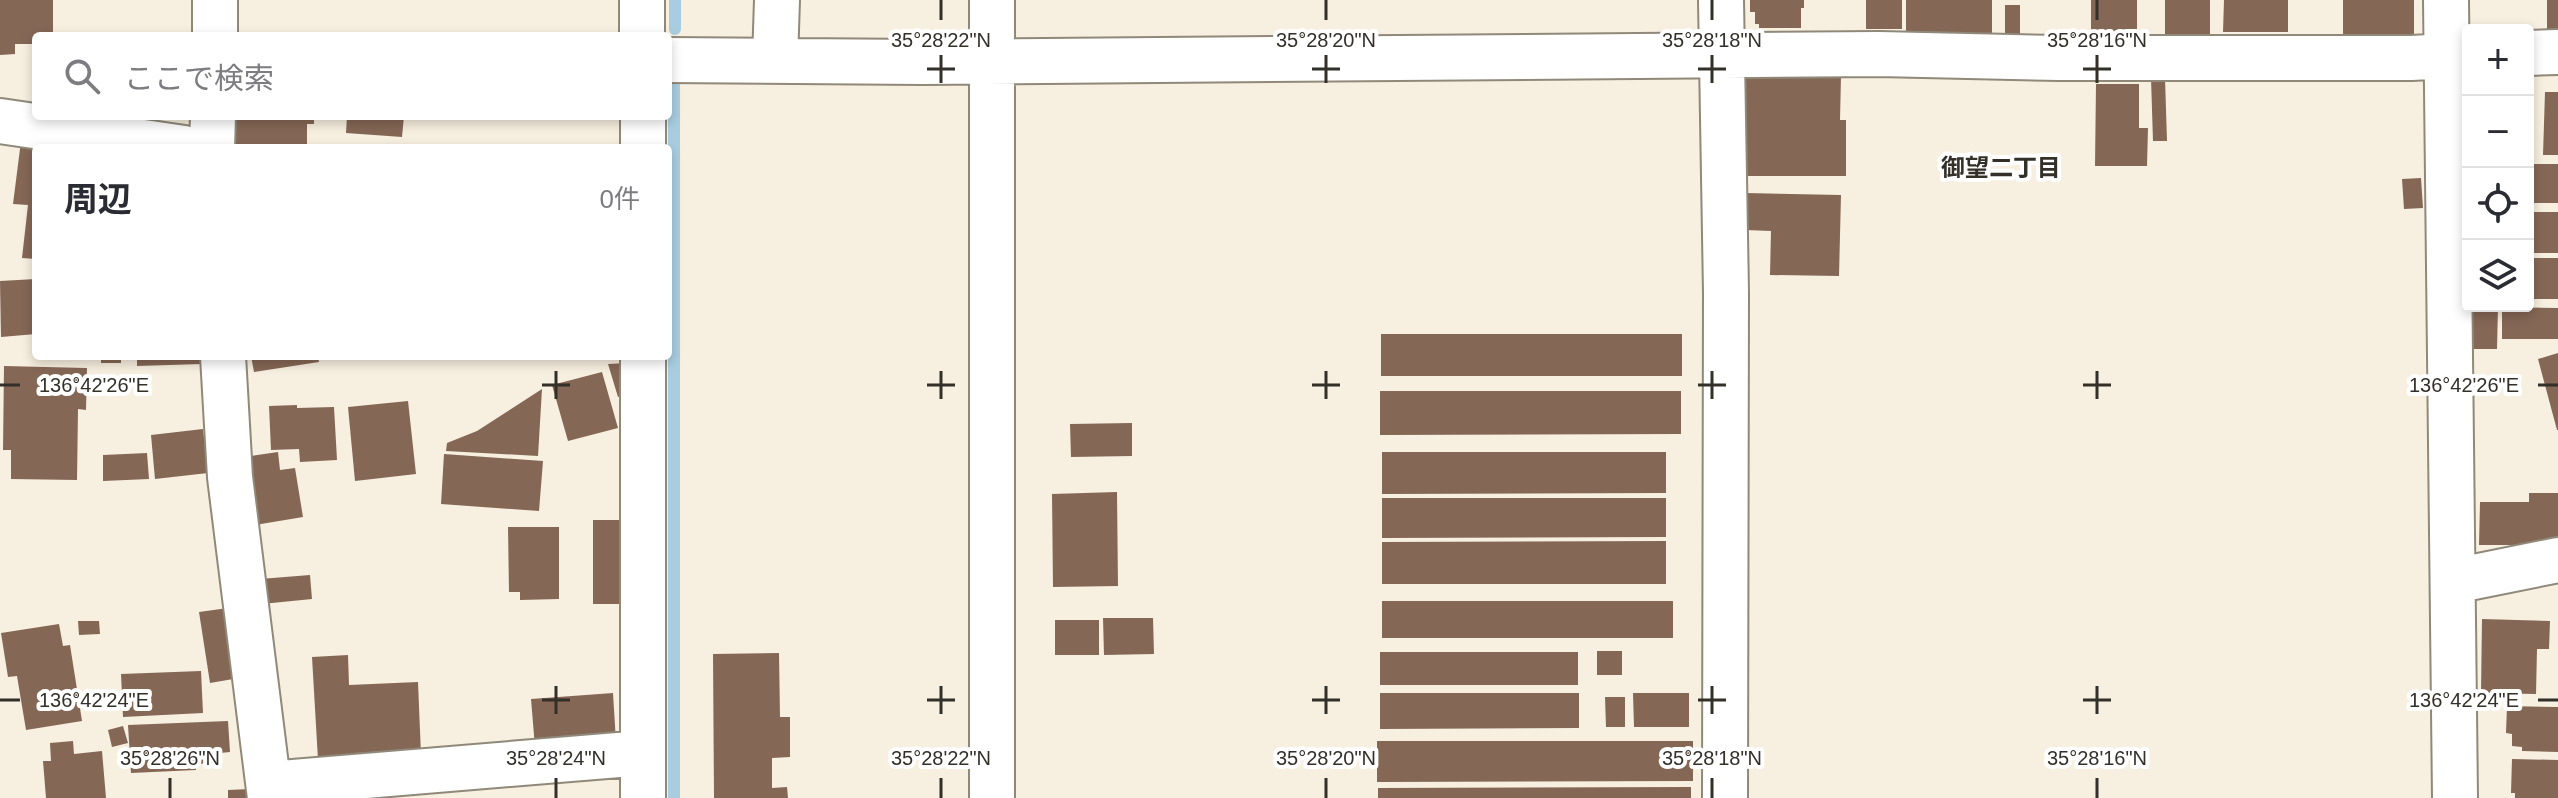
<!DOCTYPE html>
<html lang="ja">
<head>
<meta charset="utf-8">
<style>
	:root { --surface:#fff; --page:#f2f2f3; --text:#2b2b33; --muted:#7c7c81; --line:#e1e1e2 }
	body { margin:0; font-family:Helvetica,"Noto Sans JP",sans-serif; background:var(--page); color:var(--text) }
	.controls { position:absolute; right:24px; top:24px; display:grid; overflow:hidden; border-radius:8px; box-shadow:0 4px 12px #0003 }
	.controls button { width:72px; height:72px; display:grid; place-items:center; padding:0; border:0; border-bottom:2px solid var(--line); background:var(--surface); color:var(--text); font:40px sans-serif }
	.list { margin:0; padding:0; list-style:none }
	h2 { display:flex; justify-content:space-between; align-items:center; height:104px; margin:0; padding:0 32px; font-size:34px }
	h2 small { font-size:26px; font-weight:400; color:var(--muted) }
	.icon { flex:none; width:44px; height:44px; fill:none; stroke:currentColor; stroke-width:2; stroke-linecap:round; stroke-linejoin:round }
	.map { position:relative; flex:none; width:2558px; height:798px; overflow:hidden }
	.search { position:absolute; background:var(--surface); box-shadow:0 4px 12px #0003; left:32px; top:32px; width:640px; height:88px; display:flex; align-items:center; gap:20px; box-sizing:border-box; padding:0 28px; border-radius:8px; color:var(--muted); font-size:30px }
	.panel { position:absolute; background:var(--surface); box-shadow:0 4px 12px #0003; left:32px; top:144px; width:640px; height:216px; border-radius:8px }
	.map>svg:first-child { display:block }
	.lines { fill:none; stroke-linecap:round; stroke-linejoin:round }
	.stream { stroke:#a9cde0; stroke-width:12 }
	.building { fill:#856755 }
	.street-casing { stroke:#90897a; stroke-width:48 }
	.street { stroke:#fff; stroke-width:44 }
	.ticks { fill:none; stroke:#33302a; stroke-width:3 }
	.labels { text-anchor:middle; stroke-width:8; stroke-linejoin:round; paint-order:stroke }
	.neighbourhood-label { font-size:24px; font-weight:bold; fill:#33302a; stroke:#fff }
	.ticks-label { font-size:20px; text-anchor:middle; fill:#33302a; stroke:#fff; stroke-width:8; stroke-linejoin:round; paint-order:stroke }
</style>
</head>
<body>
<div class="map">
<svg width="2558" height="798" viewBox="0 0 2558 798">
	<rect width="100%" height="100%" fill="#f7efdf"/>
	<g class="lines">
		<path class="stream" d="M675,0V29
			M674,85V798"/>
	</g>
	<path class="building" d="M0,0H53V36H36V44H15V54L0,55Z
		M1750,0H1804V8H1801V28H1759V24H1755V12H1750Z
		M1866,0H1902V29H1866Z
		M1906,0H1992V35H1906Z
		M2091,0H2137V38H2091Z
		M2165,0H2210V39H2165Z
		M2224,0H2288V32H2223Z
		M2343,0H2414V38H2343Z
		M2547,0H2558V32H2547Z
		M2005,5H2020V36H2005Z
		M1741,76H1841L1840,120H1846V176H1741Z
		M2151,78H2165L2167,141H2153Z
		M2096,84H2139V128H2148L2147,166H2095Z
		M2545,92H2558V155H2543Z
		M232,116H314V124H307V148H234Z
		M347,116H404L402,137L346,133Z
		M21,141L36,148V259L22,258L28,205L13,204Z
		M2528,164H2558V203H2528Z
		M2421,178L2423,208L2404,209L2402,179Z
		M1745,193L1841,195L1839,276L1770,275L1771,231L1745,230Z
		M2528,212H2558V253H2528Z
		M2528,258H2558V299H2528Z
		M36,279V334L1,337L0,281Z
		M2471,306H2498L2497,349H2471Z
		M2502,307L2558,308V339H2502Z
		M1381,334H1682V376H1381Z
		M2558,353V430H2557L2538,359Z
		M101,356H121V363H101Z
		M137,356H202V364L137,366Z
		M251,356H318L319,362L254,372Z
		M628,363L631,393L618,397L608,364Z
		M4,366L87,368L86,410L78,409L77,480L11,479V450H3Z
		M602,372L618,428L568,441L552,385Z
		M542,389L538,456L446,451L447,443L477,431Z
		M1380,391H1681V434L1380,435Z
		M408,401L416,474L355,481L348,407Z
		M297,405V408L334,407L337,460L300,462L299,449L271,450L269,406Z
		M1132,423V456L1071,457L1070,424Z
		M203,429L208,473L155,479L151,435Z
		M278,452L280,470L295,468L303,517L255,525L244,457Z
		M1382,452H1666V493L1382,494Z
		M147,453L149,479L103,481V455Z
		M444,454L543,461L539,511L441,504Z
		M1117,492L1118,586L1053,587L1052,494Z
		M2529,493H2558V545H2479L2480,502H2529Z
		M1382,498H1666V537L1382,538Z
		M593,520H631V604H593Z
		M508,527H559V599L520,600V592H509Z
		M1666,541V584H1382V542Z
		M310,575L312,599L262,604L260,579Z
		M1382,601H1673V638H1382Z
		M228,608L239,678L210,683L199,612Z
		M1103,618H1153L1154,654L1104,655Z
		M2482,619L2550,621L2549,649H2537L2536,694L2481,693Z
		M1055,620H1099V655H1055Z
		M78,621H99L100,634L79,635Z
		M59,624L63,646L70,645L82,721L26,730L17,676L8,677L1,633Z
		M1597,651H1622V675H1597Z
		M1380,652H1578V685H1380Z
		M779,653L780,717H790V757L772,758V788L787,787L788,798H714L713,654Z
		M348,655L349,685L418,682L421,755L318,760L312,657Z
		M201,671L203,713L123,717L121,674Z
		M613,693L616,742L535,747L531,699Z
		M1380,693H1579V728L1380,729Z
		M1633,693H1689V727H1634Z
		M1605,697H1625V727H1606Z
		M2507,706L2558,707V752L2522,751V747L2512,746V734L2506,733Z
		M228,721L230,752L210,754V763L196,764V770L131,773L128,725Z
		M123,726L128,743L112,747L108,730Z
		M73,741L74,754L102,751L106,798H46L43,761H51L50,743Z
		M1377,741H1693V781L1377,782Z
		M2512,759L2558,760V798H2515V793H2511Z
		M1691,787V798H1378V788Z
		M250,789V798H228V790Z"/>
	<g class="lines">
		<defs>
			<path id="street" d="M215,0V36
				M642,0V36
				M1721,0L1726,293L1725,798
				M2446,0L2455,798
				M2528,53L2558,52
				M668,60L923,62L1879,54L2059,58H2411L2468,55
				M775,61L777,0
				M643,116V148
				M0,121L184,148
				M212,148L213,116
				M223,356L230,477L270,798
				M643,356V798
				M2454,581L2558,560
				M269,784L643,753
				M992,798V0"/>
		</defs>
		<use href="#street" class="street-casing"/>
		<use href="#street" class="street"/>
	</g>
	<path class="ticks" d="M941,0V20M1326,0V20M1712,0V20M2097,0V20M941,55V83M1326,55V83M1712,55V83M2097,55V83M927,69H955M1312,69H1340M1698,69H1726M2083,69H2111M556,371V399M941,371V399M1326,371V399M1712,371V399M2097,371V399M0,385H20M542,385H570M927,385H955M1312,385H1340M1698,385H1726M2083,385H2111M2538,385H2558M556,686V714M941,686V714M1326,686V714M1712,686V714M2097,686V714M0,700H20M542,700H570M927,700H955M1312,700H1340M1698,700H1726M2083,700H2111M2538,700H2558M170,778V798M556,778V798M941,778V798M1326,778V798M1712,778V798M2097,778V798"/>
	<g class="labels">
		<g class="neighbourhood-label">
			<text x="2001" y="176">御望二丁目</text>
		</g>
	</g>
	<g class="ticks-label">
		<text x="941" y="47">35°28'22"N</text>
		<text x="1326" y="47">35°28'20"N</text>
		<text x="1712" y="47">35°28'18"N</text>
		<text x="2097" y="47">35°28'16"N</text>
		<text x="2464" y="392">136°42'26"E</text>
		<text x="94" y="392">136°42'26"E</text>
		<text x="2464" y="707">136°42'24"E</text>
		<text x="94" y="707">136°42'24"E</text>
		<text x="170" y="765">35°28'26"N</text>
		<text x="556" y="765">35°28'24"N</text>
		<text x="941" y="765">35°28'22"N</text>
		<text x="1326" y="765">35°28'20"N</text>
		<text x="1712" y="765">35°28'18"N</text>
		<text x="2097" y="765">35°28'16"N</text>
	</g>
</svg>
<div class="controls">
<button>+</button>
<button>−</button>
<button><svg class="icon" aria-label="locate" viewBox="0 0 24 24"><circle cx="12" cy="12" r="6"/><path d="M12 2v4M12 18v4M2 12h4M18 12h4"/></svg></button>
<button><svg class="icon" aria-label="layers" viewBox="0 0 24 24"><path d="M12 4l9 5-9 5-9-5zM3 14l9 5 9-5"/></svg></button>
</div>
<div class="search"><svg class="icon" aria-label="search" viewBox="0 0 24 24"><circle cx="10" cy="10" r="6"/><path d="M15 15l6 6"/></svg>ここで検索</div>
<section class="panel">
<h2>周辺<small>0件</small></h2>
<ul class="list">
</ul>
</section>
</div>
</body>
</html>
